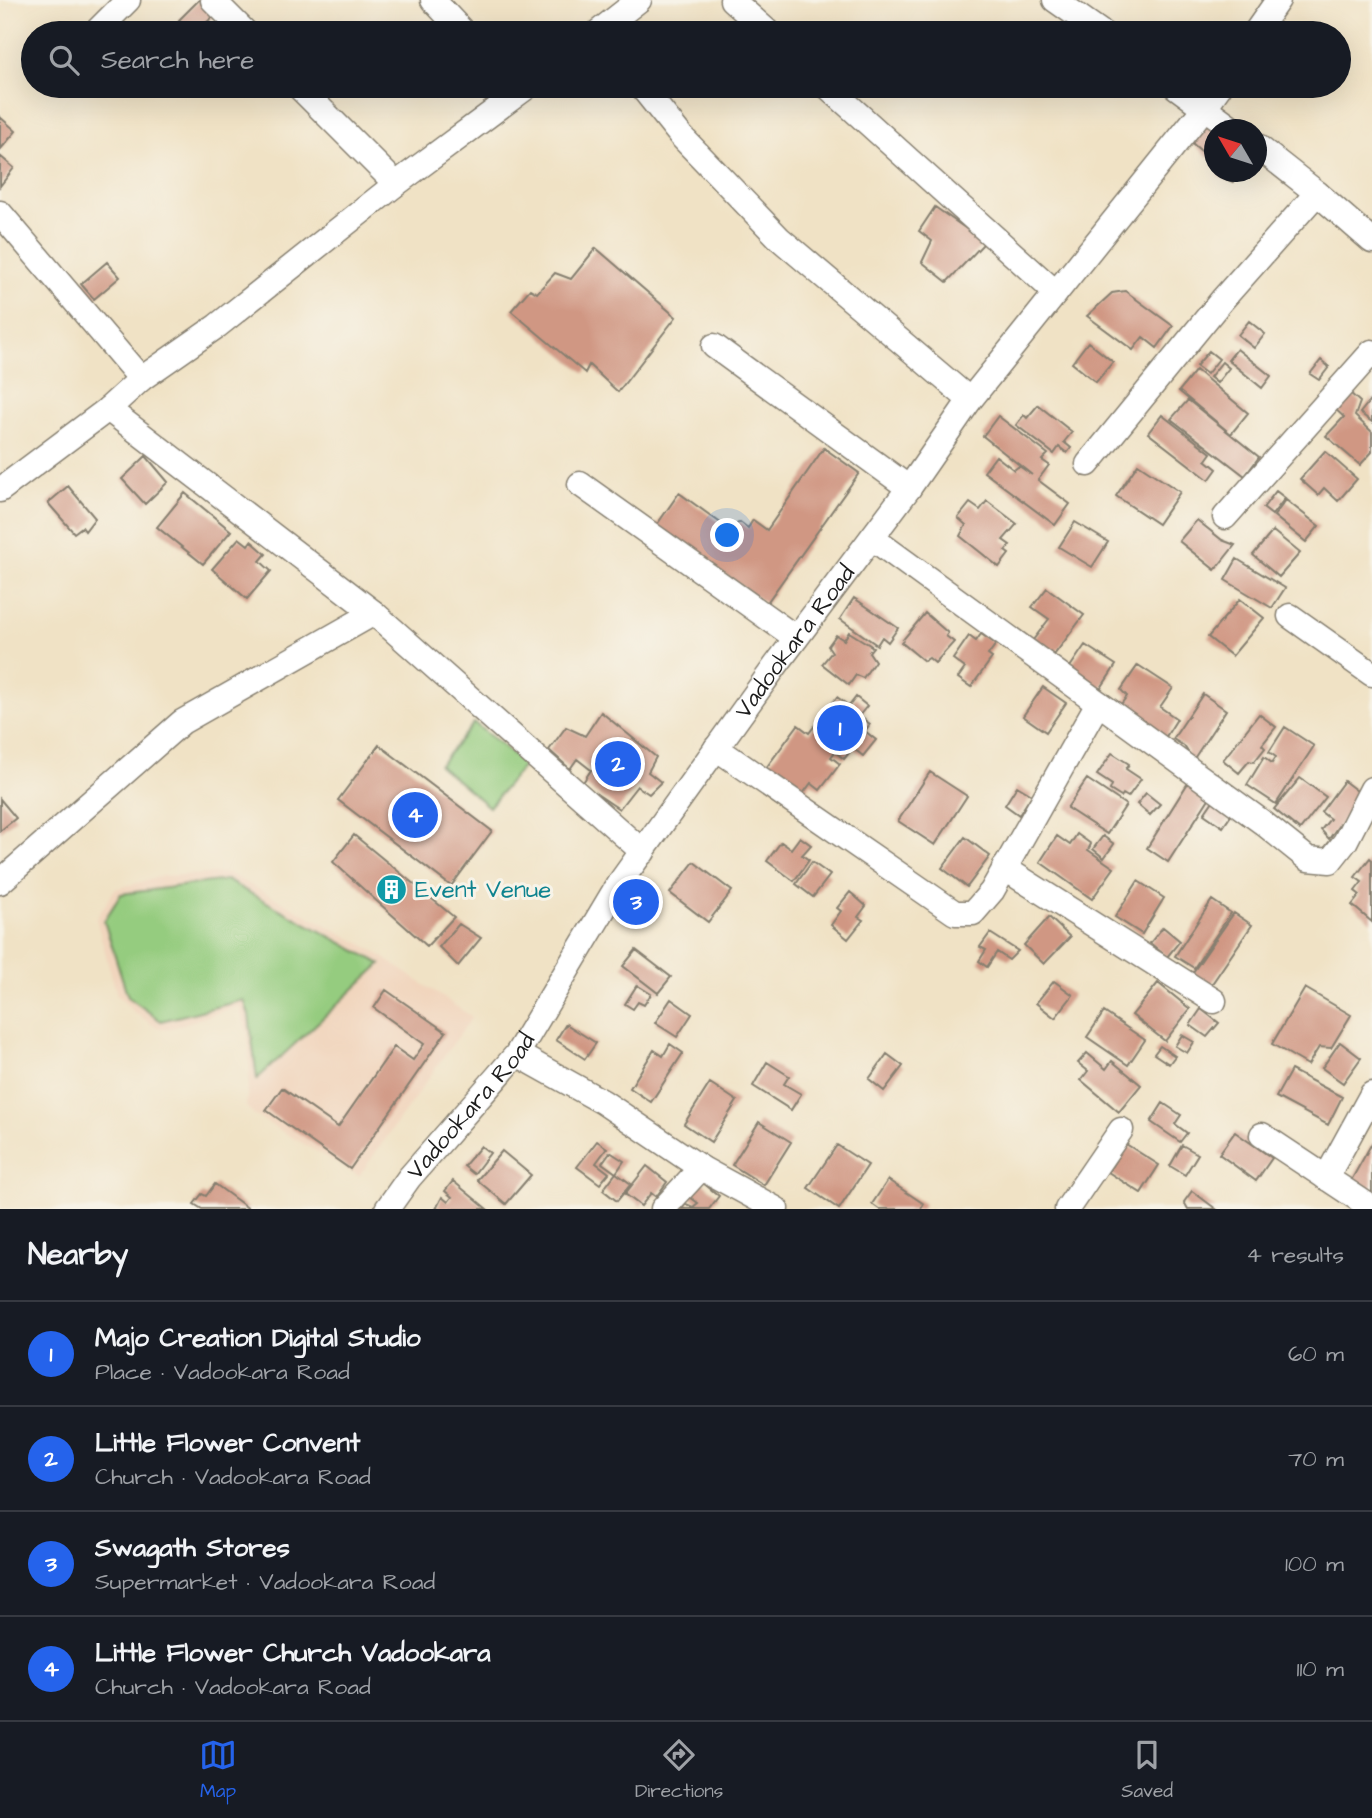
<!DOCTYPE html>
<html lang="en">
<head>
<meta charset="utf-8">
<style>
	:root { --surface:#171b24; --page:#20242c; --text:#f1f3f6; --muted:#9ea1a6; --line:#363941; --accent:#2563eb }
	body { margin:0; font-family:"Architects Daughter",sans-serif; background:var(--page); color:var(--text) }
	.compass { position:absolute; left:1204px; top:119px; width:63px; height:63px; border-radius:50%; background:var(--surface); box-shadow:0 7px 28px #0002; rotate:309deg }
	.you { position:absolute; left:728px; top:536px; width:24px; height:24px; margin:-18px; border:5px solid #fff; border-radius:50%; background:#1a73e8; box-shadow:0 0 0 10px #1a73e833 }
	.badge { display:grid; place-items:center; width:46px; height:46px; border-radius:50%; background:var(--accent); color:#fff; font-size:23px; font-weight:700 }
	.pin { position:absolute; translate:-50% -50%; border:4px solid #fff; box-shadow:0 2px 7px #0006 }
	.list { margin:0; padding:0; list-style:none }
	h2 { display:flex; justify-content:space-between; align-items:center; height:91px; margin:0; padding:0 28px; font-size:30px }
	h2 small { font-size:23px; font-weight:400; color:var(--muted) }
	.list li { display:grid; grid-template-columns:46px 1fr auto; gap:21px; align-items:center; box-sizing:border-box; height:105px; padding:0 28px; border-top:2px solid var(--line) }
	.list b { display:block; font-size:26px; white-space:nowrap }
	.list p { margin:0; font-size:23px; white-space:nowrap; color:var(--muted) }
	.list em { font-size:23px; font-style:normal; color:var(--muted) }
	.icon { flex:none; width:38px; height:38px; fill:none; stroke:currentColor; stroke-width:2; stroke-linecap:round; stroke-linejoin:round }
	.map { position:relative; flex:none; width:1372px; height:1209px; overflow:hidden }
	.search { position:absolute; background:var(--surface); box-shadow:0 7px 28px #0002; left:21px; right:21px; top:21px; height:77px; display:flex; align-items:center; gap:18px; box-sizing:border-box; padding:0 24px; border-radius:38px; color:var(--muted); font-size:26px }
	.sheet { height:511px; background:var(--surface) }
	nav { display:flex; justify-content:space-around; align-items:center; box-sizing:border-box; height:98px; border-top:2px solid var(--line); background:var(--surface); font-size:19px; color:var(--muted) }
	nav a { display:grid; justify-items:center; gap:4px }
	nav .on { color:var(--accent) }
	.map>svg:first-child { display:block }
	.built { fill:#f1d5bd }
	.green { fill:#95cc7f; stroke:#58744e; stroke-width:2 }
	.building { fill:#d09783 }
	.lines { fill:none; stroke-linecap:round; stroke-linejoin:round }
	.minor-casing { stroke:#867f70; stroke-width:27 }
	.minor { stroke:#fff; stroke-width:24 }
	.labels { text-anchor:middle; stroke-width:6; stroke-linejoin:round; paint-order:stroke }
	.street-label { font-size:24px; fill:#1c1c1c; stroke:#f7f3e8 }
	.culture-label { font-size:24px; fill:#0d838f; stroke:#f7f3e8; text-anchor:start }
</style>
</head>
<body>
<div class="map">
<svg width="1372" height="1209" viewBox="0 0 1372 1209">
	<rect width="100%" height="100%" fill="#f7f3e8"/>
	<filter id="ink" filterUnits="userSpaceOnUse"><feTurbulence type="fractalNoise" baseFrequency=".0143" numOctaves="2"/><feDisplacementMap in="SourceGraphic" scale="14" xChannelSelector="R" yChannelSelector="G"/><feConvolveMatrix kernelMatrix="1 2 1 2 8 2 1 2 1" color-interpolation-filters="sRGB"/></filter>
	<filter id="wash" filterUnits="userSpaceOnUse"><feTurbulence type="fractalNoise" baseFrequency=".00686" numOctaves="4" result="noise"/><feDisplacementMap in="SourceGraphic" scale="28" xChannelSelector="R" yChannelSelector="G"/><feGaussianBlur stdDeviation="1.57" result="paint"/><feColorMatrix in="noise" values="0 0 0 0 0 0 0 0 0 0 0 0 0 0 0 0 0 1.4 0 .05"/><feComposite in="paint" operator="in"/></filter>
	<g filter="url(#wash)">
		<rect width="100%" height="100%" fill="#f0e2c5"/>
		<path class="built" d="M228,873L369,948L472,1017L359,1176L254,1115L246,1106L250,1068L248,1033L239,1006L168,1029L156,1027L134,1012L117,995L96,919L115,889L163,876Z"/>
		<path class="green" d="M474,723L525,764L489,807L439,765Z
			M226,880L381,964L257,1079L249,1015L244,1000L161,1021L128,997L104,921L121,894Z"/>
		<g id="blocks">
			<path class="building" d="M199,0H208L220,11L194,33L179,20Z
				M0,117L16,131L0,150Z
				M1205,120L1214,130V162L1192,143Z
				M0,156L14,168L0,186Z
				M1220,172H1241L1233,182L1218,176Z
				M935,207L985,242L947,282L922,262L932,241L919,231Z
				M596,248L676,317L618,392L589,365L585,373L511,311L530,289L537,293L555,273L571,279Z
				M107,262L120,277L94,299L81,284Z
				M1125,291L1173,326L1157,348L1143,337L1133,350L1087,316L1112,293Z
				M1249,321L1265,334L1254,348L1238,335Z
				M1088,342L1113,362L1096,382L1072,363Z
				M1237,349L1271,376L1262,388L1228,360Z
				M1209,351L1219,359L1207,374L1196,366Z
				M1321,360L1329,367L1319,380L1310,374Z
				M1222,362L1229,368L1217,383L1210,377Z
				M1196,370L1248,413L1231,434L1179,391Z
				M1349,392L1360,402L1355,416L1372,432V452L1360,465L1326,436L1344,417L1334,408Z
				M1372,398V422L1360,413Z
				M1188,400L1259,457L1245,476L1171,419Z
				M1038,405L1072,432L1064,442L1071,448L1067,453L1059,447L1054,454L1016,425L1024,415L1027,418Z
				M1162,415L1211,453L1206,460L1217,469L1209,480L1148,433Z
				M998,416L1048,454L1042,460L1049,465L1038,480L1070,504L1055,525L984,472L996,456L1014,470L1019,466L1032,475L983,436Z
				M824,448L859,473L766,604L656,526L679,493L729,529L740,522L748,528L753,520L767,530Z
				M1325,451L1357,479L1338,501L1324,488L1318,495L1300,479Z
				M146,456L168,482L145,504L122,479Z
				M1138,464L1180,492L1158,524L1116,496Z
				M68,486L95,518L85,531L82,527L74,533L48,503Z
				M1276,491L1285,498L1272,515L1263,508Z
				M185,493L231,531L203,564L157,527Z
				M1286,500L1319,526L1306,542L1274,516Z
				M987,501L1017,524L1003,540L1010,545L1005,551L1009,554L999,567L960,536L966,525L958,518L970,503L980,510Z
				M1197,520L1222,540L1235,545L1215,570L1179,541Z
				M1075,522L1108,542L1092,567L1059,547Z
				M1273,531L1300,553L1279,577L1253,555Z
				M239,538L248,545L251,541L266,554L260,561L271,571L247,599L212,569Z
				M1237,559L1285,588L1272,608L1225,580Z
				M1047,588L1084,615L1051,659L1030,644L1049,619L1032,607Z
				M854,598L898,628L888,642L882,637L877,645L840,619Z
				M1240,599L1264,618L1232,656L1208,637Z
				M925,613L948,633L946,636L954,642L935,663L929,658L924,661L901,642Z
				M849,632L873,647L869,652L875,661L863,678L856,675L849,685L822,664L832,652L828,646L836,635L844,640Z
				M981,634L996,644L988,655L992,658L971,687L958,678L965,668L953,659L969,636L976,641Z
				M1085,645L1116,665L1099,691L1068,670Z
				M1138,665L1173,688L1160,707L1177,719L1165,738L1119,707L1127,696L1121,690Z
				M1043,687L1066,703L1046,732L1023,716Z
				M1203,694L1226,710L1193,760L1185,755L1188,752L1184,746L1173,739Z
				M837,697L849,706L856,697L867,706L859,716L870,724L865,731L876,740L863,756L853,748L844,759L835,752L831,757L840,764L820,790L811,783L799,799L763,772L798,725L809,733Z
				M601,712L656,757L648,772L661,782L649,794L637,786L619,809L582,784L591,770L577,759L570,769L549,750L566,727L585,736Z
				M1259,714L1276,727L1262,745L1265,748L1254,762L1249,761L1239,773L1223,760Z
				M1285,727L1314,746L1276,804L1247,785L1264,757L1272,763L1276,757L1269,752Z
				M379,745L492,831L451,886L338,800Z
				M1112,753L1129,764L1126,769L1141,779L1128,797L1123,794L1121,797L1110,790L1112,785L1097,775Z
				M930,772L967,796L935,845L898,821Z
				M1300,778L1326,797L1300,830L1274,809Z
				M1087,779L1126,805L1107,834L1067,808Z
				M1344,781L1361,794L1329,839L1321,830L1330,819L1321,812Z
				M1188,783L1210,797L1168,862L1147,848Z
				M1017,786L1032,795L1019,815L1005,805Z
				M1146,793L1160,804L1150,815L1137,804Z
				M1215,798L1234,811L1223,827L1204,814Z
				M0,799L16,818L0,831Z
				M1077,834L1091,844L1088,850L1114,868L1092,899L1040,862L1057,836L1070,845Z
				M354,835L454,917L427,946L333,862Z
				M1103,836L1114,844L1104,858L1093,849Z
				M800,837L811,845L802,855L809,860L794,881L767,861L781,842L791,849Z
				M965,837L990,856L967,887L942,868Z
				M1370,858L1372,860V922L1352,905L1360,895L1355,891L1362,882L1355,877Z
				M694,862L732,891L708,922L670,893Z
				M812,862L830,875L813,897L796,884Z
				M1138,881L1164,898L1142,934L1115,917Z
				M850,892L866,906L858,917L863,920L848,939L831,925L841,911L837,908Z
				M1212,900L1231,913L1194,968L1175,956Z
				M1234,913L1252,925L1209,988L1191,975Z
				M1049,917L1070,937L1044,964L1024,945Z
				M459,924L481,938L458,966L439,947Z
				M1163,927L1180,941L1167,957L1150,943Z
				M990,933L1018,951L1009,960L997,952L987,967L979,961L986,950L980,947Z
				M636,950L671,977L658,993L623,966Z
				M1054,981L1073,995L1055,1018L1036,1003Z
				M1158,983L1190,1009L1165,1041L1132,1015Z
				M637,985L651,994L644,1005L638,1002L633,1009L625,1004Z
				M1305,988L1351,1015L1331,1048L1319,1047L1308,1065L1272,1044Z
				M386,990L446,1032L350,1169L266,1110L282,1088L338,1127L394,1047L413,1060L424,1044L374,1008Z
				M671,999L692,1014L677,1037L655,1023Z
				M1201,1009L1219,1023L1207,1037L1190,1025Z
				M1104,1012L1145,1040L1128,1065L1087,1037Z
				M566,1024L596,1043L585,1059L556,1040Z
				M1182,1035L1194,1042L1187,1053L1175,1046Z
				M1340,1042L1361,1058L1343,1083L1322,1068Z
				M670,1044L683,1053L651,1102L630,1088L654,1050L663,1056Z
				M1160,1046L1175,1056L1169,1064L1154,1054Z
				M1087,1053L1106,1069L1112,1061L1141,1085L1119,1112L1081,1080L1088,1071L1078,1063Z
				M887,1054L903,1066L884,1091L869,1079Z
				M767,1062L789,1076L784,1084L801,1094L791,1110L753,1086Z
				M1291,1070L1342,1097L1328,1125L1276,1097Z
				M710,1083L737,1101L711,1142L684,1124Z
				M1163,1103L1181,1115L1175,1124L1187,1133L1180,1142L1151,1122Z
				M759,1122L791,1142L764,1185L732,1165Z
				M1235,1132L1272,1158L1256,1181L1219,1154Z
				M597,1141L607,1148L596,1163L609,1173L600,1184L577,1167Z
				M1372,1143V1197L1349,1184Z
				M1126,1144L1159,1165L1141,1193L1108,1172Z
				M837,1145L868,1165L839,1209L808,1188Z
				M1182,1145L1198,1154L1185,1175L1170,1166Z
				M481,1146L490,1153L474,1174L464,1166Z
				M502,1151L531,1175L506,1204L477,1180Z
				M610,1152L624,1161L616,1173L602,1163Z
				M647,1166L667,1182L656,1197L651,1193L641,1206L625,1194Z
				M616,1173L631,1184L617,1201L603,1190Z
				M888,1180L924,1204L921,1209H879L872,1204Z
				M453,1181L487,1209H436L442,1197L448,1202L452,1197L445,1191Z
				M702,1182L719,1196L709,1209H682L686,1204L693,1207L698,1203L690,1197Z
				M215,1184L249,1209H202L194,1204L202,1194L206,1196Z
				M1192,1191L1216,1209H1188L1184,1202Z"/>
		</g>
	</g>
	<g filter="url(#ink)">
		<use href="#blocks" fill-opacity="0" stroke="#867f70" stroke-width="2"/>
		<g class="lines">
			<defs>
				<g id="minor">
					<path d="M213,0L246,33"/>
					<path d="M433,0L464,33"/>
					<path d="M732,0L769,33"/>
					<path d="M1055,0L1102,33"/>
					<path d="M95,33L128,0"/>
					<path d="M597,33L639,0"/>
					<path d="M1255,33L1278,0"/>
					<path d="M298,86L396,184"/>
					<path d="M641,86L681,136L780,239L970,400"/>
					<path d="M827,86L1056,293"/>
					<path d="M1175,86L1235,130"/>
					<path d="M1256,145L1317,193L1372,241"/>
					<path d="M0,213L141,379"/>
					<path d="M714,346L909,488"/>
					<path d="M1088,464L1222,300L1317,193"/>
					<path d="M580,484L796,638"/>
					<path d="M0,490L108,409L141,379L217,326L396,184L528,86"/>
					<path d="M1225,517L1372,352"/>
					<path d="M872,538L1262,822L1308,859L1330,861L1345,842L1372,789"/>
					<path d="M374,613L643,852"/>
					<path d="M1290,616L1372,674"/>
					<path d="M716,748L955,913H973L992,891L1098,703"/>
					<path d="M1004,868L1214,1001"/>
					<path d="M0,882L182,722L374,613L108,409"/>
					<path d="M517,1054L603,1102L701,1168L776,1209"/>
					<path d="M1262,1135L1372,1208"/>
					<path d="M1326,1178L1372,1094"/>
					<path id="s1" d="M387,1209L409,1178L517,1054L618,885L776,665L909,488L970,400L1205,107L1220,86"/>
					<path d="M663,1209L701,1168"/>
					<path d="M1067,1209L1121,1130"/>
				</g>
			</defs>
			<use href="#minor" class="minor-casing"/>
			<use href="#minor" class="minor"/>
		</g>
	</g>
	<defs>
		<symbol id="building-disc" viewBox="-11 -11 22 22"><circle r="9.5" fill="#0f9aa8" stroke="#f7f3e8"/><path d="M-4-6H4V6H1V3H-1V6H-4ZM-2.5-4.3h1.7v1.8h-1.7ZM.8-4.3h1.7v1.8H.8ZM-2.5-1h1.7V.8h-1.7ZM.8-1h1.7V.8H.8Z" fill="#fff"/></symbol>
	</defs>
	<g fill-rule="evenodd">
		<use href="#building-disc" x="374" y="872" width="35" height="35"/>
	</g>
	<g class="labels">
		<g class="street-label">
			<text dy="8" stroke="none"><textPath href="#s1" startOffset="700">Vadookara Road</textPath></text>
			<text dy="8" stroke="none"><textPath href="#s1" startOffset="133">Vadookara Road</textPath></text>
		</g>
		<g class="culture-label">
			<text x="415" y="897">Event Venue</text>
		</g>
	</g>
</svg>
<svg class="compass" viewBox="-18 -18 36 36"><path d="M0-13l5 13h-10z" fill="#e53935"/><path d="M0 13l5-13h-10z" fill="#9ea1a6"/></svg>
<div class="you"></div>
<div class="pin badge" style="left:840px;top:728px">1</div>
<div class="pin badge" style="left:618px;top:764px">2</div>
<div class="pin badge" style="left:636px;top:902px">3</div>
<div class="pin badge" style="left:415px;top:815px">4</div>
<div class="search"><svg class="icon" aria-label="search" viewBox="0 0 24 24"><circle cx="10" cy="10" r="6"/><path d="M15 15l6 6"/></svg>Search here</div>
</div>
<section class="sheet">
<h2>Nearby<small>4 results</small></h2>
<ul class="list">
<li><span class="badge">1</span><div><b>Majo Creation Digital Studio</b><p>Place · Vadookara Road</p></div><em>60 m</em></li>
<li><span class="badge">2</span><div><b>Little Flower Convent</b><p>Church · Vadookara Road</p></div><em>70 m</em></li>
<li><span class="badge">3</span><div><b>Swagath Stores</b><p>Supermarket · Vadookara Road</p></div><em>100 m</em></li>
<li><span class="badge">4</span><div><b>Little Flower Church Vadookara</b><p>Church · Vadookara Road</p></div><em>110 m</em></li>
</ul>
</section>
<nav>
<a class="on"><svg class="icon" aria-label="map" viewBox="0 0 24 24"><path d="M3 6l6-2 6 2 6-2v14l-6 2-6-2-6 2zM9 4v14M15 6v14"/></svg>Map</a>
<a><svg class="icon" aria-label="directions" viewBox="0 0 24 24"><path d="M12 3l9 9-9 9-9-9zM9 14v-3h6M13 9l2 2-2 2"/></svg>Directions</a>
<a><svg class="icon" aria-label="saved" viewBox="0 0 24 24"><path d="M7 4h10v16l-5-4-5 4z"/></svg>Saved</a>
</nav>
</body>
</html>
